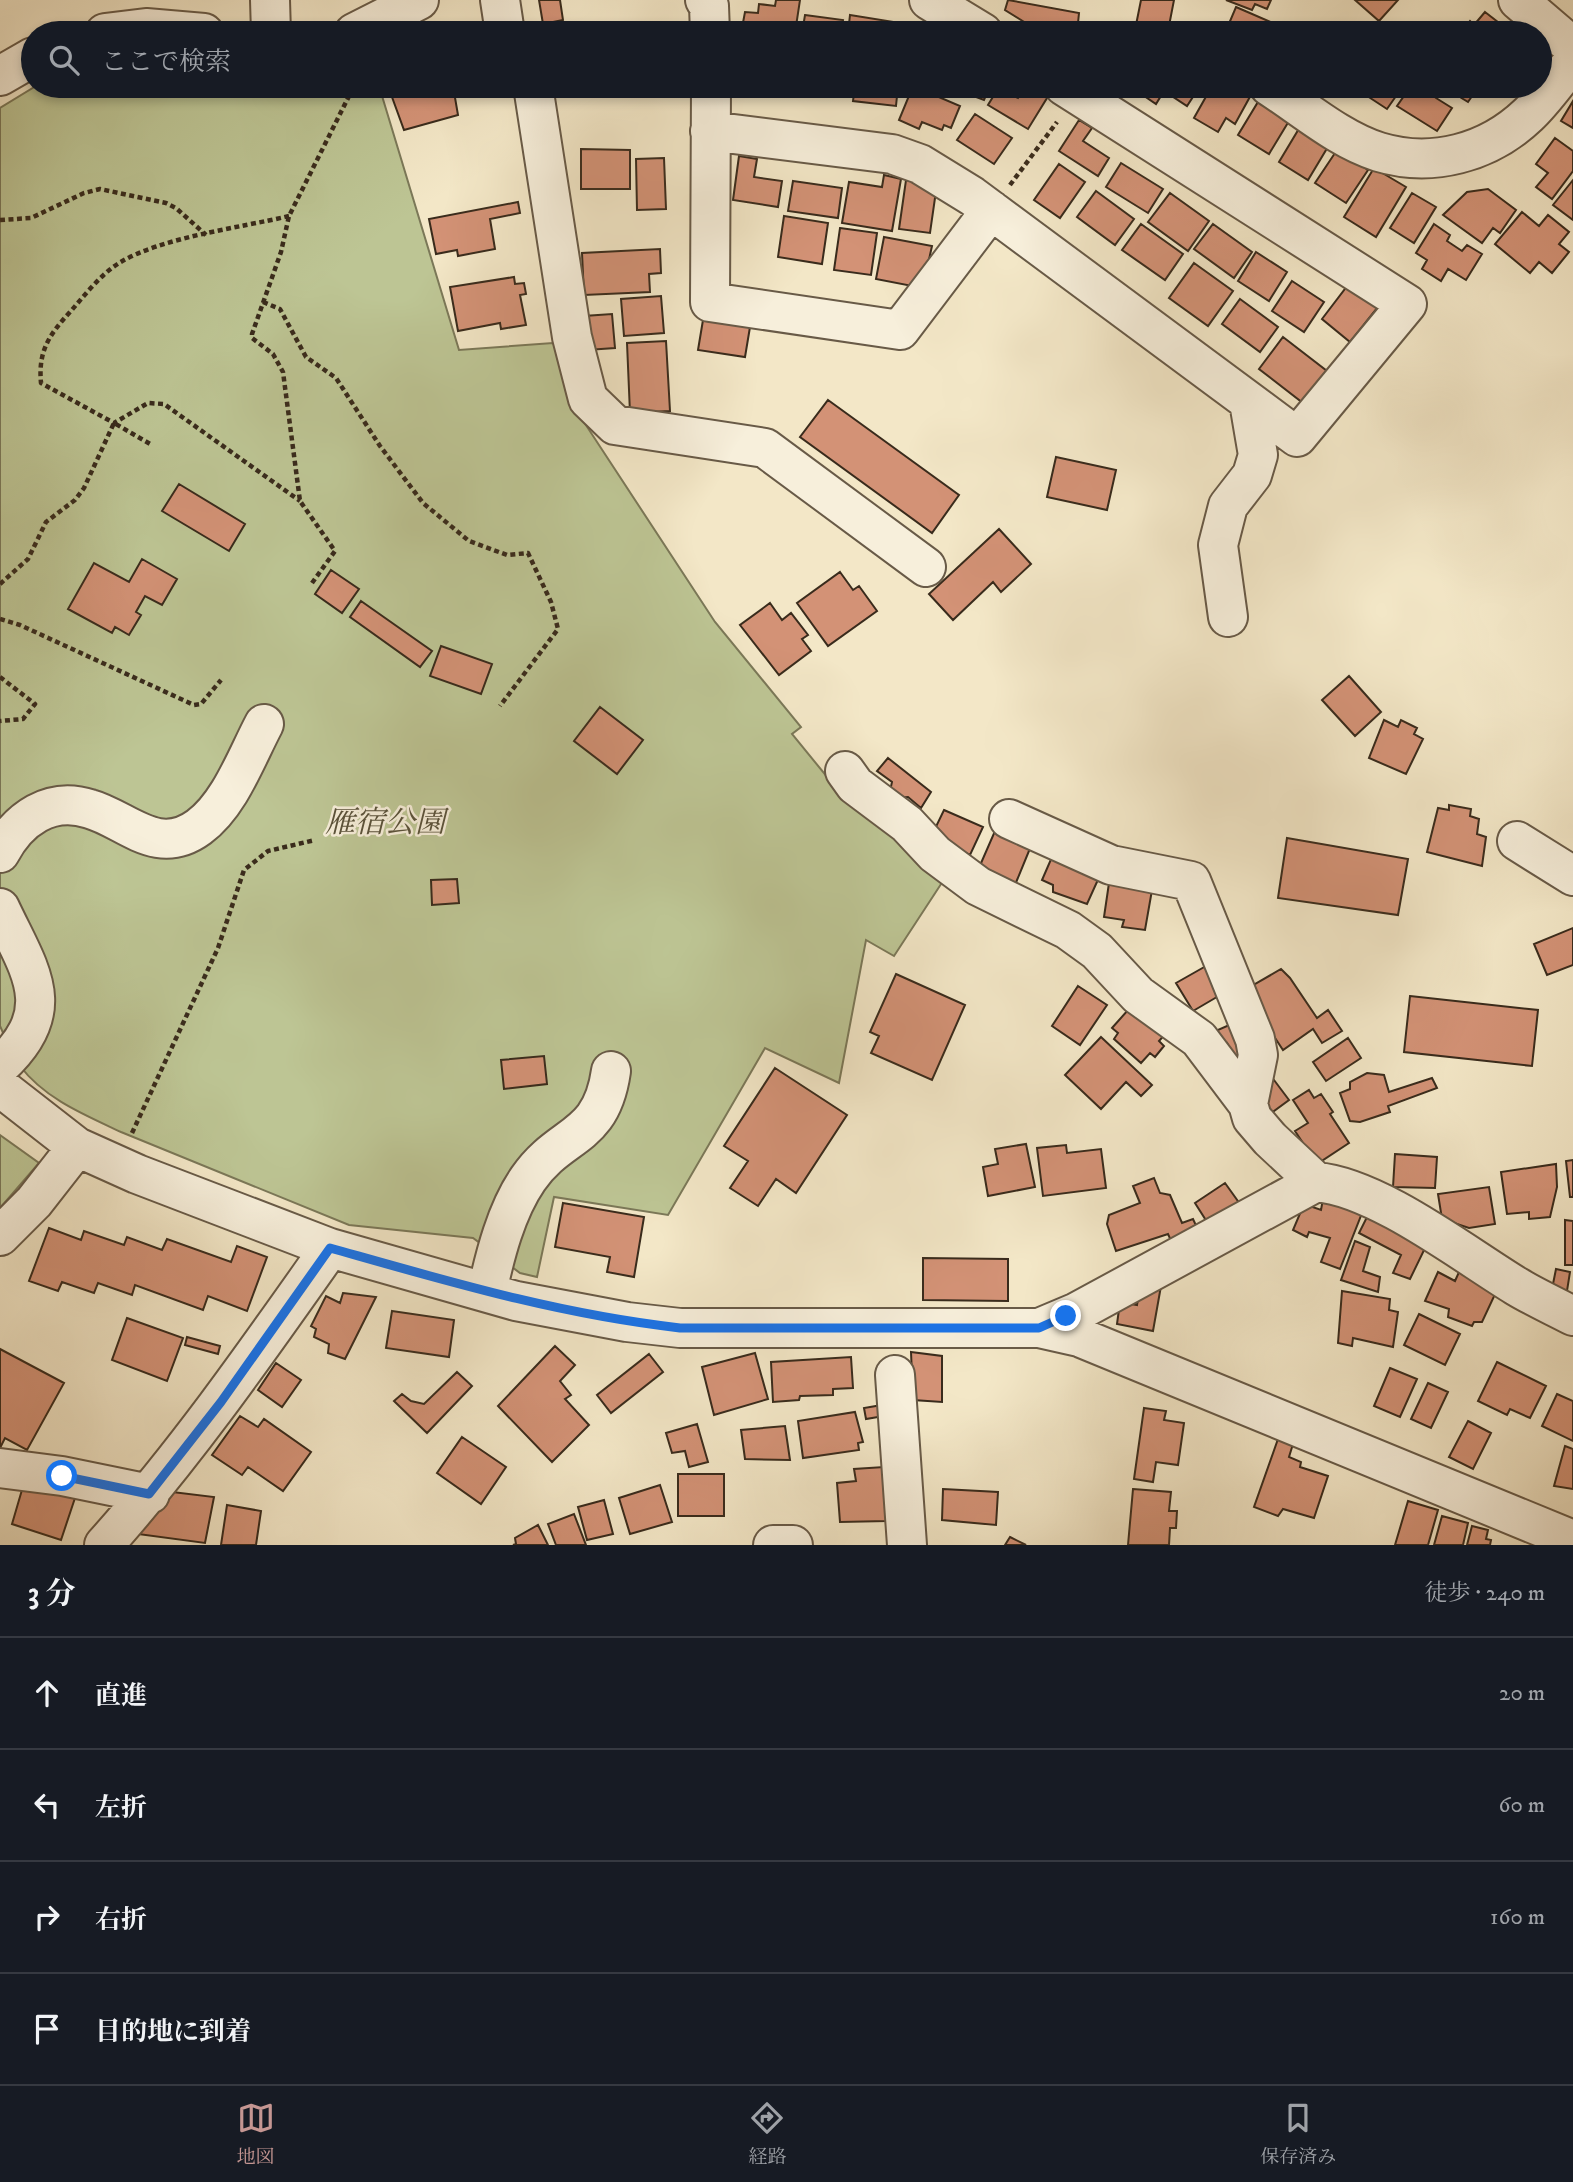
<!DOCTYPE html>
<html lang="ja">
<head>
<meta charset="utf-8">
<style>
	:root { --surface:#171b24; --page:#20242c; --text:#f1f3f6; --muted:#9ea1a6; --line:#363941; --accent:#c59692 }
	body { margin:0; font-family:"IM FELL DW Pica","Noto Serif JP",serif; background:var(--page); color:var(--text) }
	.stop { position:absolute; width:21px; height:21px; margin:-16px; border:5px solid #1a73e8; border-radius:50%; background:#fff }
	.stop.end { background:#1a73e8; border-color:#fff; box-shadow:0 2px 7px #0008 }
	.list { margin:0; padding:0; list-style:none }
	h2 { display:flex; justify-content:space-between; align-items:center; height:91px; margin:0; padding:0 28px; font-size:30px }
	h2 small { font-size:23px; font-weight:400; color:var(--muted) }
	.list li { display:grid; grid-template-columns:46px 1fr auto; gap:21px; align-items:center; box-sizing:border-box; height:112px; padding:0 28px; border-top:2px solid var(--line) }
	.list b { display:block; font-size:26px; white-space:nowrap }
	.list em { font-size:23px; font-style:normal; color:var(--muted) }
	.icon { flex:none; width:38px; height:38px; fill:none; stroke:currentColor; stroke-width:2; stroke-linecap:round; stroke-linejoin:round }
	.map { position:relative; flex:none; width:1573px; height:1545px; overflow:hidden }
	.search { position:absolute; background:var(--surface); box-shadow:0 4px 10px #0003; left:21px; right:21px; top:21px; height:77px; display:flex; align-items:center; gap:18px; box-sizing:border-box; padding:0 24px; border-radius:38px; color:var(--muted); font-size:26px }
	.sheet { height:539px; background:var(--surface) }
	nav { display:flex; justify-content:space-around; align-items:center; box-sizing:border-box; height:98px; border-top:2px solid var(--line); background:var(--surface); font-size:19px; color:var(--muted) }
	nav a { display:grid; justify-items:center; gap:4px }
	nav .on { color:var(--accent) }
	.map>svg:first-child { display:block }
	.green { fill:#bdc594; stroke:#7b7858; stroke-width:2 }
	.building { fill:#d39276; stroke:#392b1c; stroke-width:2 }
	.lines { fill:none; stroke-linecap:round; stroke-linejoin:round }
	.minor-casing { stroke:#685a47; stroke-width:42 }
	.path { stroke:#392b1c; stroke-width:4.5; stroke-dasharray:5 3.5; stroke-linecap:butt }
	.minor { stroke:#f7efdb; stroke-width:38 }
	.route { stroke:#1a73e8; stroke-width:9 }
	.labels { text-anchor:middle; stroke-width:5; stroke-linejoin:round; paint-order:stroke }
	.park-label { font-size:30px; font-style:italic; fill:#5a523a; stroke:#f7efdb }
</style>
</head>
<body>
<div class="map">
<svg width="1573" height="1545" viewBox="0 0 1573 1545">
	<rect width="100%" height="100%" fill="#f3e7c7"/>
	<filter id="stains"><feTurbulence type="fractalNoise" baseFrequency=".00286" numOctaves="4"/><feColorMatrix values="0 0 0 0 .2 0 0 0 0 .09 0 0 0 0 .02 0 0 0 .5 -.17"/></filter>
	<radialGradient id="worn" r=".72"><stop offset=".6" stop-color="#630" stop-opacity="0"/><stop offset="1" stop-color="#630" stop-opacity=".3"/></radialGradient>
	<path class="green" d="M36,86H379L459,350L553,343L570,355L578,413L715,622L801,727L792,734L828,778L945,878L894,956L866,940L839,1083L765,1048L668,1215L554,1197L537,1277L520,1273L473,1238L349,1225L121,1132C85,1115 45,1099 20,1066C11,1055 6,1039 0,1026V108Z
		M0,1135L39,1163L0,1208Z"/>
	<path class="building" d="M539,0H560L563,20L543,24Z
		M776,0H800L795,33H753L754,30L742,28L745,12L758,13L759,4L775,6Z
		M1008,0L1079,13L1077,33H1042L1005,10Z
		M1141,0H1174L1168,31L1136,25Z
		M1226,0H1271L1267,9L1255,4L1252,10Z
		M1355,0H1398L1379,21Z
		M1236,7L1280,26L1277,33H1225Z
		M1485,12L1512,33L1461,32L1470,21L1474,25Z
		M805,15L843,20L841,33H802Z
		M850,15L894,22L893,33H848Z
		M388,86H453L458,115L404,130Z
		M855,86H898L896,106L853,101Z
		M913,86L960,106L951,128L944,125L942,130L922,122L919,129L899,120Z
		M947,86H990L984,100Z
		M1025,86L1047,98L1028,129L988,105L999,87L1018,98Z
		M1136,86H1200L1187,106L1164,91L1156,104L1134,89Z
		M1212,86H1240L1252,93L1235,124L1226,118L1218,132L1194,118Z
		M1352,86H1403L1387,109Z
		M1411,86H1426L1438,94L1436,98L1452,108L1437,131L1397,106Z
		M1442,86H1479L1468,102Z
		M1261,97L1292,116L1269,154L1238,135Z
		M1573,101V128L1561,121Z
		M975,114L1012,138L994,164L957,140Z
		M1079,120L1092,128L1083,141L1109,158L1098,176L1059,151Z
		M1300,127L1329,145L1308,180L1279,162Z
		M1555,138L1573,151V171L1552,199L1536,187L1548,173L1536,164Z
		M581,149L630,150V189H581Z
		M1337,150L1368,170L1346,203L1315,183Z
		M739,156L757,159L754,177L782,181L778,207L733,200Z
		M664,158L666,209L637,210L636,159Z
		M1121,163L1163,189L1148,213L1106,187Z
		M1059,164L1085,182L1060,218L1034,200Z
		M1374,168L1406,187L1376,237L1344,217Z
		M884,175L901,179L892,231L842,223L849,182L882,187Z
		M906,180L937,184L930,233L899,229Z
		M1573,180V220L1553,205Z
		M793,181L842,188L838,218L788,211Z
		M1488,189L1516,210L1500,233L1493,228L1482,243L1443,215L1467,192Z
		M1096,191L1134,219L1115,245L1077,217Z
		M1170,193L1209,221L1188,251L1148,222Z
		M1412,193L1436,207L1414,243L1390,228Z
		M518,202L520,213L490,219L495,249L458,256L457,250L436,254L429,219Z
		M1522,212L1539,226L1548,215L1569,232L1559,244L1569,252L1552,273L1539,262L1530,273L1495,244Z
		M784,216L828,223L822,264L778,257Z
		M1141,224L1183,254L1165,280L1122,250Z
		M1213,224L1252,252L1234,278L1194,249Z
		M1434,224L1450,235L1447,241L1462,251L1467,245L1482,254L1466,280L1448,269L1441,281L1422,269L1427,260L1416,253Z
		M840,228L877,233L871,275L834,270Z
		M884,237L932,246L928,264L912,286L876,279Z
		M660,249L661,273L649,274L650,292L584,295L582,253Z
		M1256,252L1287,272L1269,301L1238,281Z
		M1194,263L1233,291L1208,326L1169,298Z
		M514,277L515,284L524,283L526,294L520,295L526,325L501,329L500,323L458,331L450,287Z
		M1292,281L1324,302L1304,332L1272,311Z
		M1348,285L1377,308L1350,342L1322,319Z
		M661,296L664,333L624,336L621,299Z
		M1240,299L1278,327L1260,352L1222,324Z
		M612,314L615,348L587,350L584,316Z
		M704,314L751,321L745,357L698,350Z
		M1283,337L1327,371L1303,403L1259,369Z
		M666,341L670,411L630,413L627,343Z
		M828,400L959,495L932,533L800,437Z
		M1056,457L1116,470L1107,510L1047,497Z
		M179,484L245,524L229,551L162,511Z
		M999,529L1031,564L1001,592L993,582L953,620L929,594Z
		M142,559L177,579L162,605L145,596L136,612L141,615L129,635L115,627L112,633L68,609L94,563L129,582Z
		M331,570L359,589L342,613L315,594Z
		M840,572L853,590L859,586L877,611L828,646L797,603Z
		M361,601L432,651L420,667L350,617Z
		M770,603L782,620L791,613L808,635L802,639L811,651L779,675L740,625Z
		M441,646L492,664L481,694L430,676Z
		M1349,676L1381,712L1355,736L1322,700Z
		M600,707L643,740L617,774L574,741Z
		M1384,720L1398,727L1401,720L1417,728L1414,734L1423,739L1406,774L1369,758Z
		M888,758L931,792L921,808L908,797L898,798L890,791L892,782L877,771Z
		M1449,805L1471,809L1470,816L1479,819L1477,834L1486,837L1482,866L1427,852L1438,808L1449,810Z
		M944,810L983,827L970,855L931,837Z
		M995,831L1031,846L1015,885L978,870Z
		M1287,838L1408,859L1398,915L1278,898Z
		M1052,857L1101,873L1087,904L1053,892V885L1042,880Z
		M457,879L459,903L432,905L431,880Z
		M1109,883L1152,890L1145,930L1122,927L1124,920L1104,917Z
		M1573,928V965L1547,975L1534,944Z
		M1206,966L1222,994L1193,1011L1176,983Z
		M1281,969L1290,978L1317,1018L1328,1010L1342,1031L1322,1043L1313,1029L1283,1050L1260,1015L1250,987Z
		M896,974L965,1005L932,1080L871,1053L879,1036L870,1032Z
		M1078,986L1107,1005L1080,1045L1052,1026Z
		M1410,996L1538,1010L1532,1066L1404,1052Z
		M1128,1010L1168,1031L1159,1041L1164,1046L1155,1057L1150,1053L1141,1063L1114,1039L1118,1033L1112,1028Z
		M1236,1022L1255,1062L1239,1069L1227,1043L1217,1047L1211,1033Z
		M1101,1037L1152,1085L1141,1096L1126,1082L1101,1109L1065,1075Z
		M1348,1038L1361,1058L1326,1081L1313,1062Z
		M544,1056L547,1084L504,1089L501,1060Z
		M775,1068L847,1115L796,1193L776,1179L758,1206L730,1188L748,1161L724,1146Z
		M1367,1073L1384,1075L1389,1092L1432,1078L1437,1088L1388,1106L1390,1112L1360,1122L1350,1121L1340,1093L1350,1089V1082Z
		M1271,1076L1289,1100L1266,1117Z
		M1309,1090L1314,1098L1321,1094L1333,1112L1330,1114L1349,1143L1317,1164L1295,1131L1308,1123L1293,1100Z
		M1026,1144L1035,1187L988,1196L983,1167L998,1164L995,1149Z
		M1066,1145L1067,1153L1101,1149L1106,1188L1043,1196L1037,1148Z
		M1395,1154L1437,1157L1435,1188L1393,1187Z
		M1573,1160V1197H1570L1566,1161Z
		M1556,1164L1557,1187L1550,1217L1529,1219V1212L1507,1214L1501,1172Z
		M1154,1178L1160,1193L1170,1195L1182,1223L1193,1219L1200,1234L1173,1245L1168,1234L1116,1251L1107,1224L1109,1215L1140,1203L1133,1186Z
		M1225,1183L1240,1204L1209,1225L1195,1203Z
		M1489,1187L1495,1224L1469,1228L1442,1219L1438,1194Z
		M1323,1199L1362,1213L1340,1269L1321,1262L1330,1238L1309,1232L1307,1237L1293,1230L1304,1204L1321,1210Z
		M563,1203L644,1217L634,1277L607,1272L610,1257L555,1247Z
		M1369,1213L1428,1242L1410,1279L1393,1273L1401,1255L1359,1233Z
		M1565,1220L1573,1221V1265H1565Z
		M49,1228L81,1240L84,1231L124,1245L127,1237L162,1250L167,1239L231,1262L237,1246L267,1257L247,1311L208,1296L203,1310L135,1285L132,1295L98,1283L94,1293L62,1282L58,1291L29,1281Z
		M1355,1241L1370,1247L1363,1271L1380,1277L1378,1292L1341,1280Z
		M923,1258L1008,1259V1301L923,1300Z
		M1556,1269L1570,1272L1567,1291L1552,1289Z
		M1438,1272L1455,1281L1459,1272L1497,1290L1482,1322H1474L1472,1326L1448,1317L1449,1309L1425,1301Z
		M1161,1286L1153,1331L1117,1324L1120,1302L1137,1305L1140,1287Z
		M1342,1291L1390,1299L1389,1310L1398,1312L1393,1347L1353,1338L1352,1346L1338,1343Z
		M343,1293L376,1297L345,1359L328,1353L329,1344L314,1337L316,1329L311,1326L326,1296L340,1303Z
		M392,1311L454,1320L449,1357L386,1348Z
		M1419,1314L1460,1334L1445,1365L1404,1345Z
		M127,1318L183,1338L167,1381L112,1360Z
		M187,1337L220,1346L218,1354L185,1345Z
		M555,1346L575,1365L560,1381L571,1395L565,1399L589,1425L552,1462L498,1406Z
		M0,1349L64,1383L27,1450L5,1438L0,1448Z
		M911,1352L942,1356V1402L913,1400Z
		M755,1353L768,1399L714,1415L702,1367Z
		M649,1354L663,1372L611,1413L597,1395Z
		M851,1357L853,1388L833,1389V1395L800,1396L799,1400L773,1402L771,1362Z
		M1497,1362L1546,1386L1530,1418L1510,1409L1507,1415L1478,1401Z
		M276,1363L301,1380L282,1407L258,1390Z
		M1390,1368L1417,1379L1400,1417L1374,1406Z
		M457,1372L472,1386L427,1433L394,1401L402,1394L411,1401L424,1404Z
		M1428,1383L1448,1392L1431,1428L1411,1419Z
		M1557,1394L1573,1401V1441L1542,1426Z
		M882,1405L884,1416L866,1419L864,1408Z
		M1144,1408L1166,1411L1164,1420L1184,1423L1178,1465L1156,1462L1153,1482L1134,1479Z
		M855,1412L863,1442L858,1443L859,1450L803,1458L798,1421Z
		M240,1416L258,1427L264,1419L311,1452L283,1491L248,1467L242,1475L212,1455Z
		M1468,1421L1491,1433L1473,1469L1449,1457Z
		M697,1424L708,1462L689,1467L685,1451L672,1453L666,1433Z
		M785,1426L790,1460L745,1459L741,1430Z
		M462,1437L506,1467L481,1504L437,1473Z
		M1278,1439L1293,1444L1289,1457L1301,1462L1300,1467L1328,1476L1314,1518L1283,1509L1278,1516L1254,1507Z
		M1565,1446L1573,1449V1489L1554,1486Z
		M884,1467L887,1521L840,1522L837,1483L856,1481L854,1469Z
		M678,1474H724V1516H678Z
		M24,1483L75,1498L61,1540L12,1524Z
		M660,1485L672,1522L630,1534L619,1498Z
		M943,1489L998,1492L996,1525L942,1520Z
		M1133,1489L1171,1492L1169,1511H1177L1176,1528H1170L1169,1545H1128Z
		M164,1491L214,1497L205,1543L138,1534Z
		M604,1500L613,1534L587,1540L578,1507Z
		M1408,1501L1438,1510L1428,1545H1395Z
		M227,1505L261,1511L256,1545H221Z
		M574,1514L586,1545H556L548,1524Z
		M1442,1516L1468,1523L1463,1545H1434Z
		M538,1525L548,1545H513L516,1544L515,1538Z
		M1472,1526L1488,1530L1486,1539L1491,1540L1490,1545H1467Z
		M1010,1537L1026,1545H1005Z"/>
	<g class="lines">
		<defs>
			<path id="minor" d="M270,0L271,33
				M500,0L505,33
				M705,0L709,6L710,33
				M929,0L983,33
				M1518,0L1573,47
				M105,33L146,28L204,33
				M354,33L419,0
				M0,76L33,57
				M533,86L572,337L588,399L615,425L765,448L926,567
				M711,86L710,302L900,330L991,210
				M1269,86C1303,108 1340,140 1379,152C1432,168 1488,153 1528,115C1545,99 1558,79 1573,62
				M710,131L892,154L920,164L972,196L1297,437L1407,304L1064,86
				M1228,617L1218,545L1228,506L1252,475L1258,455L1249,402
				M845,771L855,785L907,824L935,854L978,886L1068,930L1097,951L1138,995L1199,1039L1248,1104
				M1009,819L1111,865L1191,881L1255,1039L1258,1055L1248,1104L1252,1118L1270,1139L1316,1182
				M1517,841L1573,876
				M0,853C18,819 50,796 90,809C126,819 157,858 199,827C230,804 246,758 264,724
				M0,908C29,970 62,1009 0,1066
				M0,1087L77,1147L137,1174L330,1248L516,1301L627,1322L680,1328H1039L1079,1337L1573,1540
				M0,1236L34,1202L77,1147
				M487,1292C495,1255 506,1211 528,1179C561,1131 601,1141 611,1071
				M1039,1328L1077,1312L1316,1182C1377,1187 1462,1253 1516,1286C1534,1297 1554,1306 1573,1316
				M895,1375L907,1545
				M0,1468L62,1476L150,1494
				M104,1545C187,1452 258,1350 330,1248
				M773,1545H793"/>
		</defs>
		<use href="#minor" class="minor-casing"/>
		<path class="path" d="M1010,185L1057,122
			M289,216C239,228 162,237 119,263C100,275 85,295 70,312C49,335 38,351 41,383L114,423L148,403L164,404L300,501
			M0,220L31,218L84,193L100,189L166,203L176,208L206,235
			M263,302L280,309L306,357L336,378L380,446L423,503L469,541L507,555L528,553L551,602L558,629L500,706
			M312,583L335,551L300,501L283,372L273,354L252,338V334L281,252L289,216L354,86
			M0,584L28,559L46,522L75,500L84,488L114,423L152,445
			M0,619L20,625L194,705L201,704L221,680
			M0,677L35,704L23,719L0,721
			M132,1133L218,948L244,870L268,851L315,840"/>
		<use href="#minor" class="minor"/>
	</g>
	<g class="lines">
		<path class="route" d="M62,1476L149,1494L221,1402L330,1248C447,1281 557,1314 680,1328H1039L1066,1316"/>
	</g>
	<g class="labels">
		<g class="park-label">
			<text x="385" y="832">雁宿公園</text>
		</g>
	</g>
	<rect width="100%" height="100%" filter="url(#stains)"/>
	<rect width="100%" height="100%" fill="url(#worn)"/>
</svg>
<div class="stop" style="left:62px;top:1476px"></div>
<div class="stop end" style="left:1066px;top:1316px"></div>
<div class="search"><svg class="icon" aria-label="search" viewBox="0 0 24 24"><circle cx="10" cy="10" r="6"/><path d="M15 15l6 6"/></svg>ここで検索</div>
</div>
<section class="sheet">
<h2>3 分<small>徒歩 · 240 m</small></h2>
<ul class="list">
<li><svg class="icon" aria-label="ahead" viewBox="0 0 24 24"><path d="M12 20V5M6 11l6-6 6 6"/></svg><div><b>直進</b></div><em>20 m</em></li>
<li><svg class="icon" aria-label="left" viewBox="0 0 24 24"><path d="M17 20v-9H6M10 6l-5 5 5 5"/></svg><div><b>左折</b></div><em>60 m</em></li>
<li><svg class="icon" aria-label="right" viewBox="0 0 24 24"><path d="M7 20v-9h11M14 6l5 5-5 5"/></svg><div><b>右折</b></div><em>160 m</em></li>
<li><svg class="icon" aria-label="arrive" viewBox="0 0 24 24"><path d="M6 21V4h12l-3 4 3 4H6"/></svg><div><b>目的地に到着</b></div></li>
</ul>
</section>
<nav>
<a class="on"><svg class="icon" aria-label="map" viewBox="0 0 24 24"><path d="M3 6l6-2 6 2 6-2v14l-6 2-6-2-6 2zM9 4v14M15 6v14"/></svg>地図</a>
<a><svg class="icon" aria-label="directions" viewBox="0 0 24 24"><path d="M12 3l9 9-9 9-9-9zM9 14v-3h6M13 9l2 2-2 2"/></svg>経路</a>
<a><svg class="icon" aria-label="saved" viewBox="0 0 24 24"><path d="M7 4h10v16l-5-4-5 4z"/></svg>保存済み</a>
</nav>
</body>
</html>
